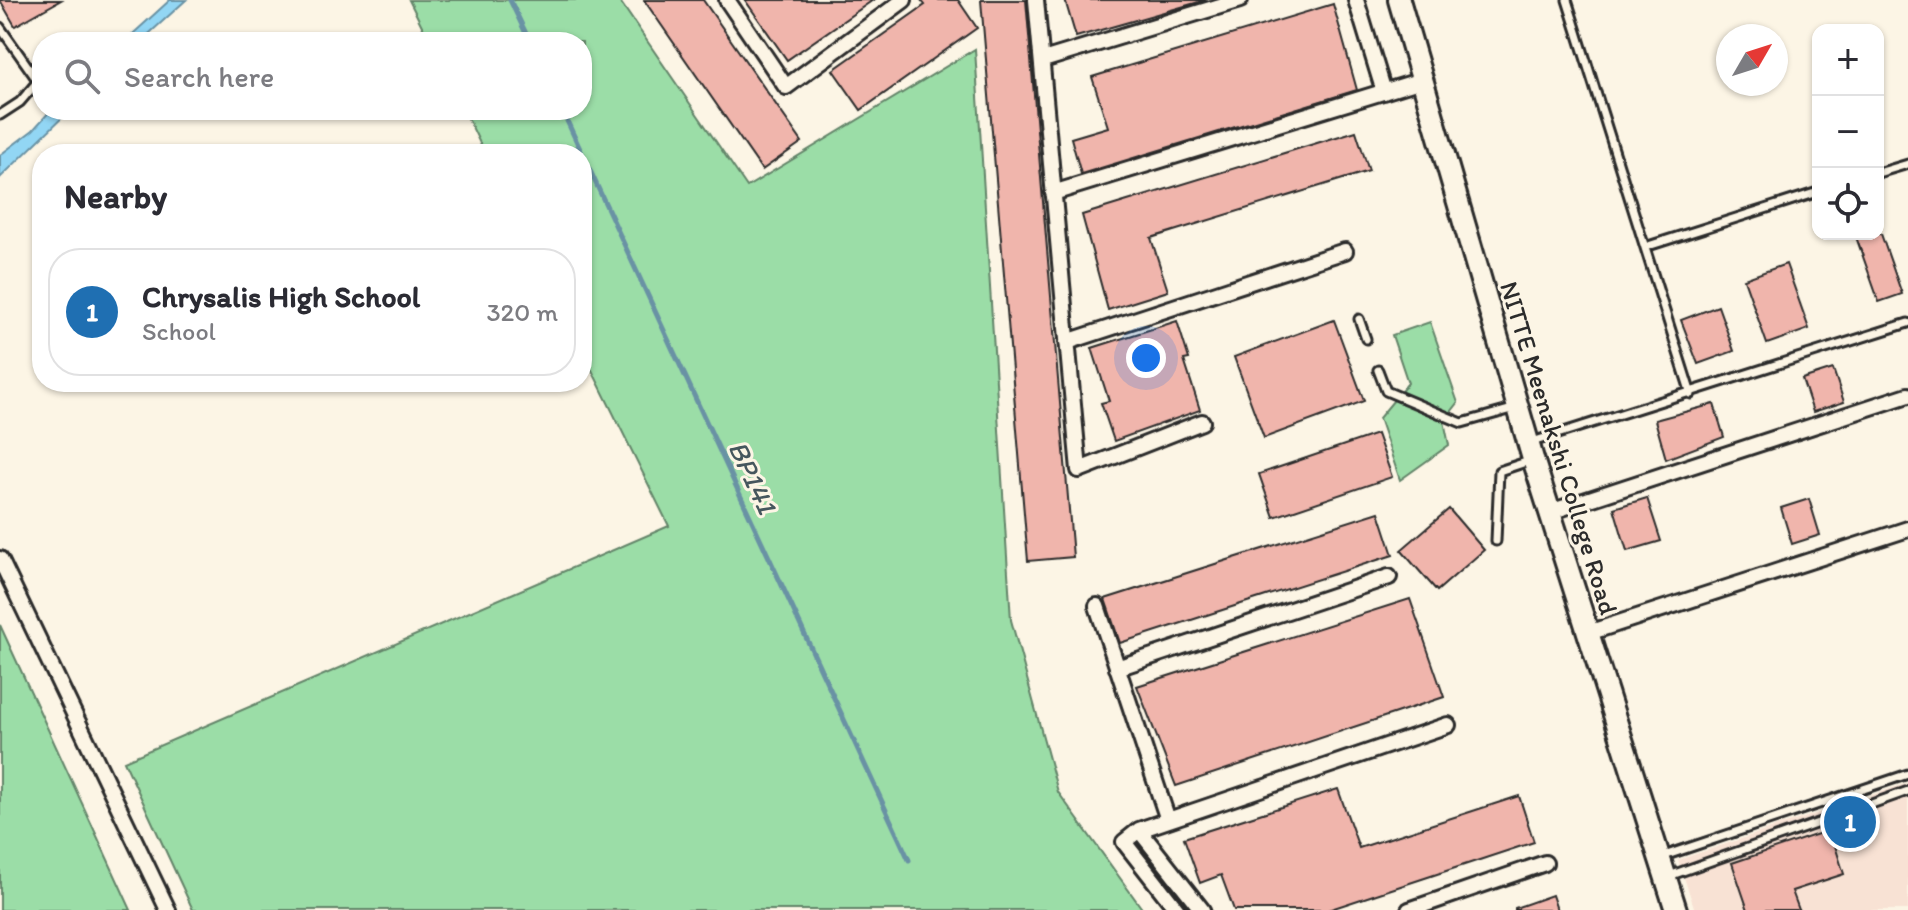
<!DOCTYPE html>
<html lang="en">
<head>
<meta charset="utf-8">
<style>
	:root { --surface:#fff; --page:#f7f7f7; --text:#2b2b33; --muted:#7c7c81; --line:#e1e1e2; --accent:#1f6fb2 }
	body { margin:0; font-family:Itim,sans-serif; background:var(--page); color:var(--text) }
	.controls { position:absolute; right:24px; top:24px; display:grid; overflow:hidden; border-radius:16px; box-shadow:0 2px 6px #0004 }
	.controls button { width:72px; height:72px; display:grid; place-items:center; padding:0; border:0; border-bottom:2px solid var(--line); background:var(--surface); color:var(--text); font:40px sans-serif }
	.compass { position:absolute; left:1716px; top:24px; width:72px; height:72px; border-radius:50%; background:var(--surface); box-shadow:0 2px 6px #0004; rotate:51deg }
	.you { position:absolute; left:1146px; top:358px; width:28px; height:28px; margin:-20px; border:6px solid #fff; border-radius:50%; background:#1a73e8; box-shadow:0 0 0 12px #1a73e833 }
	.badge { display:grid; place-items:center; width:52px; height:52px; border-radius:50%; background:var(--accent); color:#fff; font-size:26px; font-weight:700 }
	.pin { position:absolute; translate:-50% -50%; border:4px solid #fff; box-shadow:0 2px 8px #0006 }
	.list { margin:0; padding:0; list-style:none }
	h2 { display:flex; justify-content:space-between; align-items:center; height:104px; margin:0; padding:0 32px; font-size:34px }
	h2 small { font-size:26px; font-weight:400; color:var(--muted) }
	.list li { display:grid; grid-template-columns:52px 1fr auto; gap:24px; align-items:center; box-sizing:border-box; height:128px; margin:0 16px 16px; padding:0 16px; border:2px solid var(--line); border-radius:32px }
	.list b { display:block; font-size:30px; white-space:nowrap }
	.list p { margin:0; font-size:26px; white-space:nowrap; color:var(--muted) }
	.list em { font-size:26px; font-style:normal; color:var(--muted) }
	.icon { flex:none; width:44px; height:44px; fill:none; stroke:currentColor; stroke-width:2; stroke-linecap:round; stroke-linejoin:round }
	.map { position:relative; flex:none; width:1908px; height:910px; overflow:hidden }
	.search { position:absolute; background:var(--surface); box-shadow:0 2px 6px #0004; left:32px; top:32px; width:560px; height:88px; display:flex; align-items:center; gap:20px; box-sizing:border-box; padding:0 28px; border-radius:32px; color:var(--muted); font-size:30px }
	.panel { position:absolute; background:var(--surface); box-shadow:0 2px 6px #0004; left:32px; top:144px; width:560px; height:248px; border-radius:32px }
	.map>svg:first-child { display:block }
	.built { fill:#f8e2d4 }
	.green { fill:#9bdda7; stroke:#638469; stroke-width:2 }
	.water { fill:#92d6f4; stroke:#6992a4; stroke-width:2 }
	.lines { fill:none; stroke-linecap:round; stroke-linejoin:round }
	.stream { stroke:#6992a4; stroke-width:5 }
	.building { fill:#f0b5ac; stroke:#2b2b2b; stroke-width:2 }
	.lane-casing { stroke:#2b2b2b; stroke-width:13 }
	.street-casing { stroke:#2b2b2b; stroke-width:20 }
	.secondary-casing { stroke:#2b2b2b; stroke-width:26 }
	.lane { stroke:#fcf5e5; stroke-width:7 }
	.street { stroke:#fcf5e5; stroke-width:14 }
	.secondary { stroke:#fcf5e5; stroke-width:20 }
	.labels { text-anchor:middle; stroke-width:6; stroke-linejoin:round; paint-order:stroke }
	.street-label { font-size:26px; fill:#2b2b2b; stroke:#fcf5e5 }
	.water-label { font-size:28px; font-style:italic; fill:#45565d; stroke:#fcf5e5 }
</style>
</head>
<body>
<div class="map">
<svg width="1908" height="910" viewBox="0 0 1908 910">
	<rect width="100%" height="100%" fill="#fcf5e5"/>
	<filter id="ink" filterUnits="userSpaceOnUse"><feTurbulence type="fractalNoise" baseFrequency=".0125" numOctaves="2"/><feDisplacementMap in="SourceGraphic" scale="16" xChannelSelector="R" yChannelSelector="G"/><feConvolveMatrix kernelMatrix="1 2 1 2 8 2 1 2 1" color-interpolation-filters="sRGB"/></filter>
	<g filter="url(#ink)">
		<path class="built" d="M1908,783V910H1695L1678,860Z"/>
		<path class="green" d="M409,0H619L747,187L975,49L1011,620L1058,792L1143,910H193L124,761L669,526L582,350V154H485L464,110H582V42H430Z
			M1430,322L1458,403L1444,421L1449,445L1400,480L1379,418L1408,383L1392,335Z
			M0,625L131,910H0Z"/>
		<path class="water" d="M170,0H186L140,42H124Z
			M51,110H70L0,178V155L33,130Z"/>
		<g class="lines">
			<path class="stream" d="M510,0L530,42
				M562,110L909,860"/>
		</g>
		<path class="building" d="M0,0H61L15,26Z
			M644,0H703L802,142L762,170Z
			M745,0H873L787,60Z
			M921,0H958L977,28L861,110L833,70L925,5Z
			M981,0H1026L1073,557L1028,561Z
			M1065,0H1206L1076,37Z
			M1333,4L1357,90L1081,174L1071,138L1108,127L1092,77Z
			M1356,131L1369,171L1151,238L1168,291L1108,310L1082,215Z
			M1855,234H1881L1902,294L1879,302Z
			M1786,264L1809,329L1767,344L1744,279Z
			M1718,306L1734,351L1698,364L1681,320Z
			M1334,320L1364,401L1264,438L1234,357Z
			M1177,321L1189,359L1184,360L1200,410L1114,441L1101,403L1109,401L1092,348Z
			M1833,369L1844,402L1813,412L1802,379Z
			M1714,404L1724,437L1666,459L1655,420Z
			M1377,434L1392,477L1274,517L1259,474Z
			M1647,498L1661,541L1627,551L1614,508Z
			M1809,499L1820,535L1792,544L1781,508Z
			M1449,509L1484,550L1437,591L1401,550Z
			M1379,512L1393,555L1120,643L1105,599Z
			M1410,599L1444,697L1176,786L1137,686Z
			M1338,789L1359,848L1519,796L1534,842L1328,910H1234L1221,875L1200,883L1184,838Z
			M1830,830L1844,874L1792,891L1799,910H1748L1732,863Z
			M1552,895L1557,910H1515V908Z"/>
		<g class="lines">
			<defs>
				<path id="lane" d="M1567,0L1691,394
					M0,27L38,81L20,102L0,115
					M1878,173L1908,164
					M1645,247L1818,192
					M1359,319L1366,339
					M1378,370L1386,391L1462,423L1516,408
					M1529,443L1908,323
					M1496,541L1499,471L1529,461
					M1661,857L1908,774
					M1669,876L1908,791"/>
				<path id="street" d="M727,0L786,87L904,0
					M1036,0L1079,470L1202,422
					M1356,0L1384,92
					M1043,60L1240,0
					M1053,193L1422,80
					M1067,342L1345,251
					M1550,512L1908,395
					M0,559L168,910
					M1097,606L1168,820
					M1588,633L1908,529
					M1117,668L1389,577
					M1139,830L1202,910
					M1177,910L1124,842L1139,830L1448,725
					M1409,910L1545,863"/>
				<path id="secondary" d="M1399,0L1533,459L1676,910"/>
			</defs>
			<use href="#lane" class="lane-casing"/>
			<use href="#street" class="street-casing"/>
			<use href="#secondary" class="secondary-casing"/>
			<use href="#lane" class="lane"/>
			<use href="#street" class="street"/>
			<use href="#secondary" class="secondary"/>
		</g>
	</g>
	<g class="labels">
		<g class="street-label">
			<text transform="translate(1559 448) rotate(73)" y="9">NITTE Meenakshi College Road</text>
		</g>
		<g class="water-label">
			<text transform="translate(753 477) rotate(65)" y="10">BP141</text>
		</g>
	</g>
</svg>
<div class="controls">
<button>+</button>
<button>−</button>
<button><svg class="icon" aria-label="locate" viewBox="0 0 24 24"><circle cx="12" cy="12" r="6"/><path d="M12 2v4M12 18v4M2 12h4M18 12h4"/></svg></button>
</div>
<svg class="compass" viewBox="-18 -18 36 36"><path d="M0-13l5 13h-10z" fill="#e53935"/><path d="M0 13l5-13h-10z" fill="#7c7c81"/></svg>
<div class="you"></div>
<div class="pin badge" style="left:1850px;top:822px">1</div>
<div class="search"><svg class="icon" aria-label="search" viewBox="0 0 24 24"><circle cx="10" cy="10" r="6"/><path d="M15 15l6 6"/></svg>Search here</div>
<section class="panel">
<h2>Nearby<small></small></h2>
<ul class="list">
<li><span class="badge">1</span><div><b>Chrysalis High School</b><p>School</p></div><em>320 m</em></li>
</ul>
</section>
</div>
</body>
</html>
